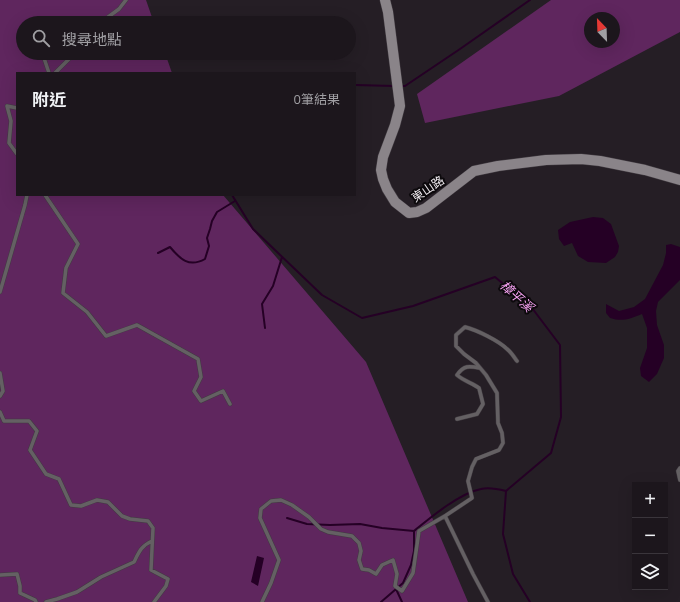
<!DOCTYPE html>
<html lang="zh-TW">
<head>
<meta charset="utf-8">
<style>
	:root { --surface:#1c161c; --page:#251f25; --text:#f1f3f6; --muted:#a09fa3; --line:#3a353b }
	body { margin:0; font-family:"Open Sans","Noto Sans TC",sans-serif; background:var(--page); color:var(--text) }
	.controls { position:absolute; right:12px; bottom:12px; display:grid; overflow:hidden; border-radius:0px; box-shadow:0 4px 16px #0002 }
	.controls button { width:36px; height:36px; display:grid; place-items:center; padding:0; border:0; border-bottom:1px solid var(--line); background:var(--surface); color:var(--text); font:20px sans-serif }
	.compass { position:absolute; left:584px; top:12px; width:36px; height:36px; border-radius:50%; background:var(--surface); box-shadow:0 4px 16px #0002; rotate:337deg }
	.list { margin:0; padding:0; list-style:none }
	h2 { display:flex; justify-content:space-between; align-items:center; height:52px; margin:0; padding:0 16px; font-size:17px }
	h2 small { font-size:13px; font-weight:400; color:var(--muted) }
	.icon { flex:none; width:22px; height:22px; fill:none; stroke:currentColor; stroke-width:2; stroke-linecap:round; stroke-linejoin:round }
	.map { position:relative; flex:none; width:680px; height:602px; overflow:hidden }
	.search { position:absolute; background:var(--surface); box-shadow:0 4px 16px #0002; left:16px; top:16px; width:340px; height:44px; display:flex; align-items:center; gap:10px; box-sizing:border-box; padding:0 14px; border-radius:22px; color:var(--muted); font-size:15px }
	.panel { position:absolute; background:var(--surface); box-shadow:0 4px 16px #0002; left:16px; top:72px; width:340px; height:124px; border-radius:0px }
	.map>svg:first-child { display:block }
	.green { fill:#5f265e; fill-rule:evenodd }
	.water { fill:#250025 }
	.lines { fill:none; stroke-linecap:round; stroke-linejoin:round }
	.stream { stroke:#250025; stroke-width:2 }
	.lane-casing { stroke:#413b41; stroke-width:4.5 }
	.secondary-casing { stroke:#413b41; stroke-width:11 }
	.lane { stroke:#646063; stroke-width:3.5 }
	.secondary { stroke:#8a8489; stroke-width:10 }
	.labels { text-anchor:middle; stroke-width:4; stroke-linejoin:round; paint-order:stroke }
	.street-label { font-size:12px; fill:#f0ebf0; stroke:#0c090c }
	.water-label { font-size:13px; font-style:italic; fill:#f7a2f3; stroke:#0c090c }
</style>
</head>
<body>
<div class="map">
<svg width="680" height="602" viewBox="0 0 680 602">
	<rect width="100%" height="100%" fill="#251e25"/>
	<path class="green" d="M0,0H146L154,23H23V53H165L172,73H17V195H223L366,362L468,602H0Z
		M551,0H680V32L559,96L425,123L417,94ZM590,18H614V42H590Z"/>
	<path class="water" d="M593,217L603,218L611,224L619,246L618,252L615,257L606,263L588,262L578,256L572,243L564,246L559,239L558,230L570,222Z
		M671,244L680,247V280L658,302L656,311L657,325L664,345V358L657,374L649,382L641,376L640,368L647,348V328L642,314C630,319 622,322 610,318L606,313V304L619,311L634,307L645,299L663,265L666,253V245Z
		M257,556L264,558L258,586L251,582Z"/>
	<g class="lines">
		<path class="stream" d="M355,85L394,86
			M400,86H405L460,49L530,0
			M232,195L253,229L322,295L362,318L413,306L495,277L532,308L560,345L561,417L551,453L506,491L503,534L513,574L530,602
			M158,253L170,247C180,259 189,268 205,259L209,246L207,238L210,229L212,221L217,212L235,201
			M265,328L262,304L273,286L282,257
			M287,518L307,524L330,525L360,524L382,528L414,531C431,517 460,493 481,489C489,487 498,489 506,491
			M396,589L402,602
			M381,602L403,583L411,565L414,551V531"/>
		<defs>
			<path id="lane" d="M87,23L104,20L119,9L126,0
				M43,53V55L49,73
				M55,73L70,58L91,53
				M17,108L7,106L11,121L9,143L17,154
				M45,195L78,244L66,268L63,293L87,312L106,336L137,325L198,359L201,377L194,391L201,401L223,391L230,404
				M0,292L25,205L27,195
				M0,373L3,391L0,396
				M0,412L4,421H29L37,431L30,450L46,474L59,479L71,505L81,506L97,500L108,502L122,516L130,519L148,521L153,528L151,570L168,579L166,586L154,602
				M457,419L477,414L483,404L479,388C472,383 464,381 457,375C464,365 469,366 480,368
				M680,468L678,471L680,480
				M445,516L472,498L468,481L472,467L476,459L499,450L503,443L502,433L498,423L497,393L486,375L476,363L464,354L456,346V335L465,327C477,330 499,341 507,349C511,352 514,357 517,361
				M0,575L17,574L20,586V593L35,600L36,602
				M46,602L57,599L77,592L101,577L134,562C139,552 141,546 152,541
				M262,602L271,583L279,560L260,518L261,509L271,501L281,500L292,505L309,517L321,529L328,532L352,536L359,543L361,551L359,560L362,569L369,570L376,574L382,565L393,560L397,574L395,586L402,591L413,573L419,531L445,516L473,574L488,602"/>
			<path id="secondary" d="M385,0L388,12L400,106L395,125L383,157L381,170L383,179L387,189L395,202L409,213L417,212L426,208L474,171L498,166L546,160L581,159L600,161L645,170L680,180"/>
		</defs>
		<use href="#lane" class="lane-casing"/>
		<use href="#secondary" class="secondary-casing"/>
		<use href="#lane" class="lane"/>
		<use href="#secondary" class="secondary"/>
	</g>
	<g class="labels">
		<g class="street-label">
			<text transform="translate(428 189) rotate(-34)" y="4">東山路</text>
		</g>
		<g class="water-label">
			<text transform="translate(517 296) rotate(42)" y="5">樟平溪</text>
		</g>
	</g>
</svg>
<div class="controls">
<button>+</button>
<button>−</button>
<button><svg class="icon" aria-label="layers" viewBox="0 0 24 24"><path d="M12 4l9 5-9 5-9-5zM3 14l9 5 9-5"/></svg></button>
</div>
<svg class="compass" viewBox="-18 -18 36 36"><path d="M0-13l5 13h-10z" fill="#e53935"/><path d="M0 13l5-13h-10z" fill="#a09fa3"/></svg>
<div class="search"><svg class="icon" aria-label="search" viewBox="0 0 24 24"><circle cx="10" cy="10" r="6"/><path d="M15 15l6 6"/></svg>搜尋地點</div>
<section class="panel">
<h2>附近<small>0筆結果</small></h2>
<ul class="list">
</ul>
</section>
</div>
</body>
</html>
